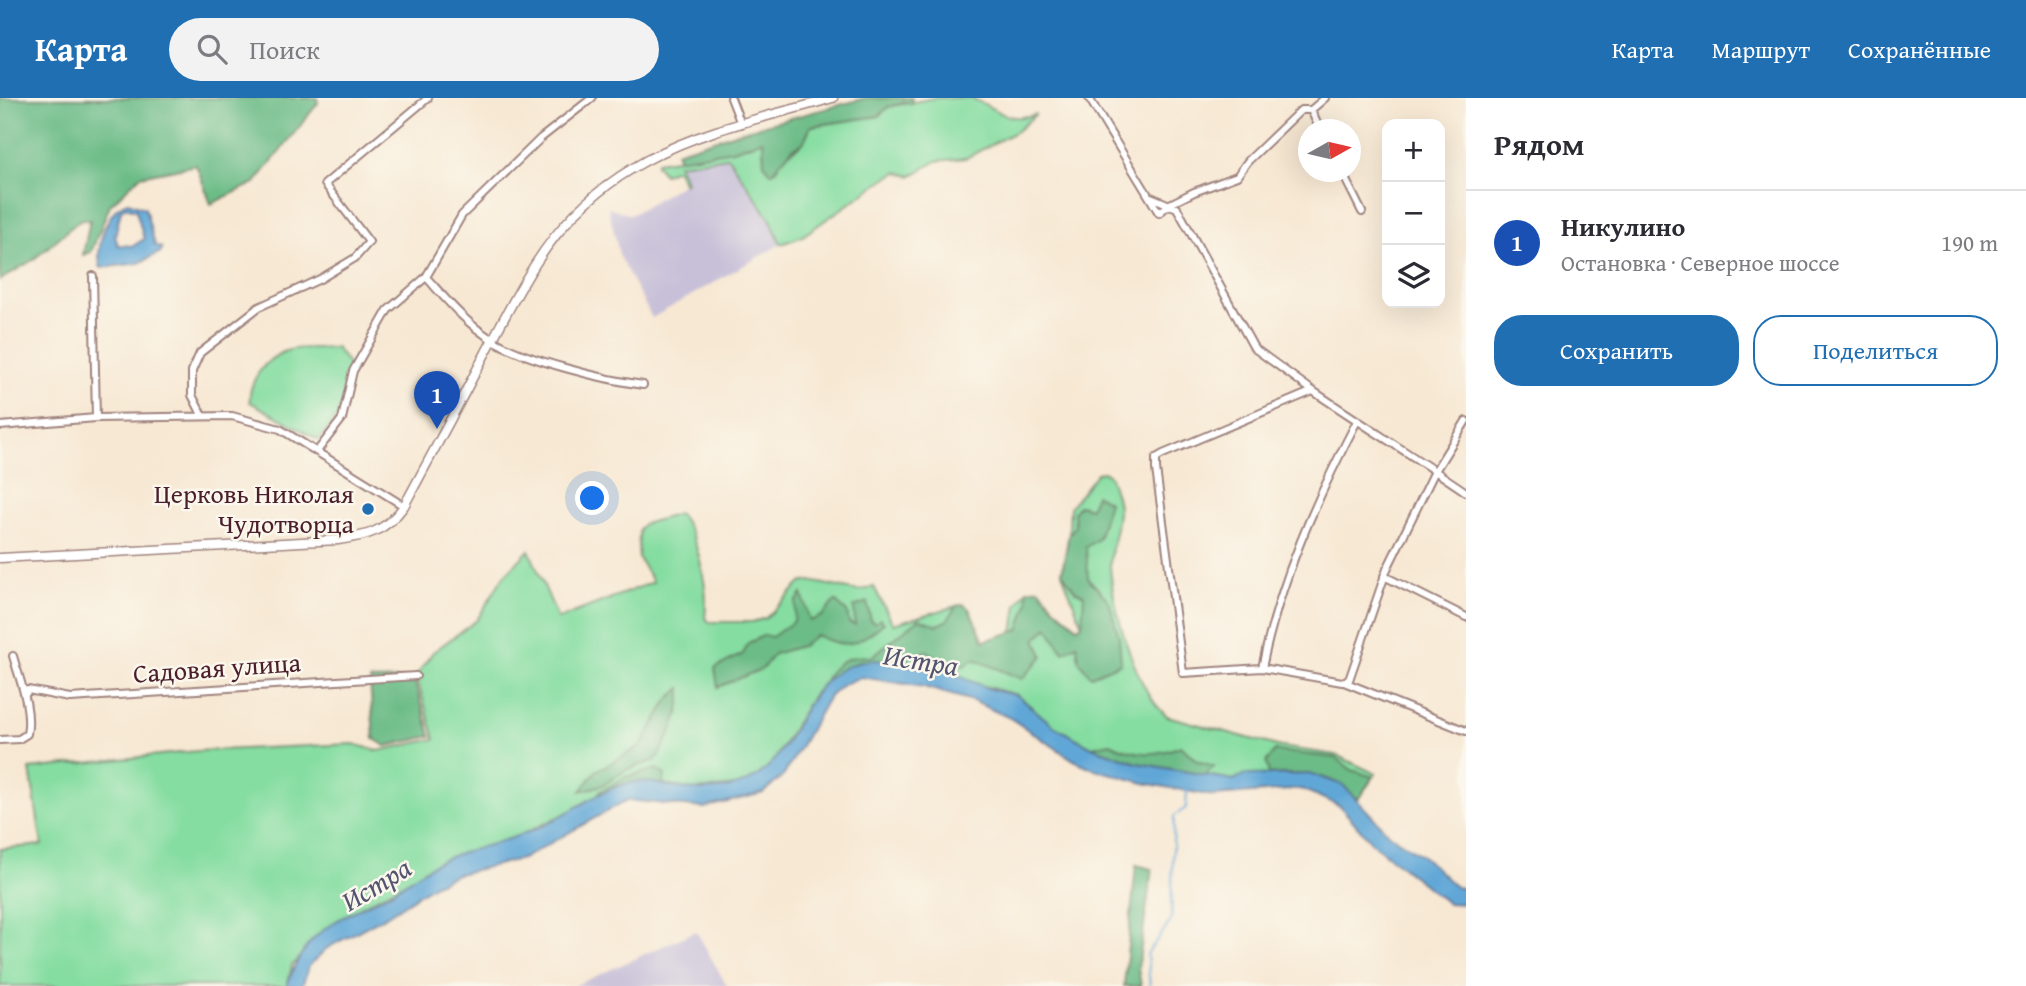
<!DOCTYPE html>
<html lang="ru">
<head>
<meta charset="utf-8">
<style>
	:root { --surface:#fff; --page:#f2f2f3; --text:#2b2b33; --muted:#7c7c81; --line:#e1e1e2; --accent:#1f6fb2 }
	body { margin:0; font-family:"Gentium Book Plus",serif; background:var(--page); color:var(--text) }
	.controls { position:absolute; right:21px; top:21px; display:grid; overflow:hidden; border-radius:14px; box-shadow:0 7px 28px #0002 }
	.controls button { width:63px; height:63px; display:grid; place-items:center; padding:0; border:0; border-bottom:2px solid var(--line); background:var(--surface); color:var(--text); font:35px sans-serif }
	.compass { position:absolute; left:1298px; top:21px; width:63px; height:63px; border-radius:50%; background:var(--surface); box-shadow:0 7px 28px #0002; rotate:82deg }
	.you { position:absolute; left:593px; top:401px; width:24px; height:24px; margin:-18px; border:5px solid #fff; border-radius:50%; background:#1a73e8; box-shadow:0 0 0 10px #1a73e833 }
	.badge { display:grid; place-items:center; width:46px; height:46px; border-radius:50%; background:var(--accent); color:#fff; font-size:23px; font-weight:700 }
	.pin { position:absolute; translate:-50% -58px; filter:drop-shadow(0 2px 4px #0008) }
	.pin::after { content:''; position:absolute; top:37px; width:24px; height:21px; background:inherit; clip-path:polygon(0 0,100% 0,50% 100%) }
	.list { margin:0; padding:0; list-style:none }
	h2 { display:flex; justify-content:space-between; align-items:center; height:91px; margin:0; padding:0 28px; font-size:30px }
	h2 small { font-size:23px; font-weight:400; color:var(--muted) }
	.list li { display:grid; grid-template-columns:46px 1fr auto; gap:21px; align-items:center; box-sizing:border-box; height:105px; padding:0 28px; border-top:2px solid var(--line) }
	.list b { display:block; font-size:26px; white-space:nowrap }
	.list p { margin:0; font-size:23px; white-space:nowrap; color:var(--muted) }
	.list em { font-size:23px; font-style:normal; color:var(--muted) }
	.actions { display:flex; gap:14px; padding:21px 28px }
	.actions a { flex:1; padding:16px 0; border:2px solid var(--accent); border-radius:28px; text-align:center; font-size:24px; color:var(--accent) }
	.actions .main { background:var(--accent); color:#fff }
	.icon { flex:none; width:38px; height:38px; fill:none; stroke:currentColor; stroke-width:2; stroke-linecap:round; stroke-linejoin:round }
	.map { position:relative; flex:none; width:1466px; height:888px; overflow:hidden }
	header { display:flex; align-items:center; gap:42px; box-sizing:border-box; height:98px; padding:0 35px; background:var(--accent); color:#fff }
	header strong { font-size:33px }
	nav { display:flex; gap:38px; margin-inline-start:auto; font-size:24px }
	.search { width:490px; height:63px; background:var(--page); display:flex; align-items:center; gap:18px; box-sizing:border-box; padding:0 24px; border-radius:38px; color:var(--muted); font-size:26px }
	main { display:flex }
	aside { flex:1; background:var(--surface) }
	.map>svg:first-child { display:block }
	.industrial { fill:#c8c0d8 }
	.green { fill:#85dda1; stroke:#687e66; stroke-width:2 }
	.forest { fill:#6cbc87; stroke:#5b6e59; stroke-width:2 }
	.water { fill:#60a7d7; stroke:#556381; stroke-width:2; fill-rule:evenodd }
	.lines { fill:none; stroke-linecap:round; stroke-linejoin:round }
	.stream { stroke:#60a7d7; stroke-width:2 }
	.street-casing { stroke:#a0847f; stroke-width:10 }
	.secondary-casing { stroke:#a0847f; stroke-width:11 }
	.street { stroke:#fff; stroke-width:6 }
	.secondary { stroke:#fff; stroke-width:8 }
	.poi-dot { fill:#1f6fb2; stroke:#fbf7ec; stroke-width:2.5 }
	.labels { text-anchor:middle; stroke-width:5; stroke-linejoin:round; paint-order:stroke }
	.poi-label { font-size:26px; fill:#4a1f2b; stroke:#fbf7ec; text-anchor:end }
	.street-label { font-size:26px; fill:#4a1f2b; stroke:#fbf7ec }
	.water-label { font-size:28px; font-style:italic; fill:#535570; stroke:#fbf7ec }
</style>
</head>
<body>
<header>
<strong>Карта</strong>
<div class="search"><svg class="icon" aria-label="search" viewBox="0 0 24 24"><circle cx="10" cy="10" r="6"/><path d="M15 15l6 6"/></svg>Поиск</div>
<nav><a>Карта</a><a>Маршрут</a><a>Сохранённые</a></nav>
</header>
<main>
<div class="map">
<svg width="1466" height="888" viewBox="0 0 1466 888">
	<rect width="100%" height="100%" fill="#fbf7ec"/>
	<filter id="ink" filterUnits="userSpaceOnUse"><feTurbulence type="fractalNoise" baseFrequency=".0143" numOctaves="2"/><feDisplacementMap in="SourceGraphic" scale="14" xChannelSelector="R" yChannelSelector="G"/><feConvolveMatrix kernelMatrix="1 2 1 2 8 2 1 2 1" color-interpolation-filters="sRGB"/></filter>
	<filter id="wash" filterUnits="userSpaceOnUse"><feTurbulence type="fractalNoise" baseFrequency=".00686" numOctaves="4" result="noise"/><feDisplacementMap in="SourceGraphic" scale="28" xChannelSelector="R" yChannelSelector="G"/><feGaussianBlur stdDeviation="1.57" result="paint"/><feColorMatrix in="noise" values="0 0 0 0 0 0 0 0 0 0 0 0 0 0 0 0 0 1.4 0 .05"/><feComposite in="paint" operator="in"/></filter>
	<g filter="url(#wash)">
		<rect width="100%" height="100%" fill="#f7e8d3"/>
		<path class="industrial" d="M728,59L771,122L781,146L652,220L620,160L608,109L631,117L685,84L678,66Z
			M696,833L727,888H574Z"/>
		<path class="green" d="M934,0C944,0 957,0 967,0C992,3 1001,28 1036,16L1017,33L966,60L937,63L911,78L898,74L886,80L801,139L781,146L771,122L728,59L678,66L686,84L684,86L676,71L664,76L656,67L657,64L733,52L763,42L764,65L771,75L776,72L782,60L798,49L811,28L879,18L888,9Z
			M336,250L351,270L338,318L319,342L250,304C248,283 266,260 286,253C300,248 321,251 336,250Z
			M1104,374L1109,377C1113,388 1119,403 1118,414C1117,432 1110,451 1110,468C1113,510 1135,592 1167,618L1281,649L1336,657L1376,676L1358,701L1343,687L1244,677L1234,682L1211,679L1092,649L1055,629L1017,597L966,583L832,575L812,598L772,666L751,683L735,688L694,692L653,684L610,694L512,741L454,758L360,809L292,867L287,888H0V751L42,747L30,671L197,653L354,646L378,653L435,641L416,578L433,554L477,522L503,479L529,452L558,521L653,484L638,459L639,432L643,426L679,416C698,438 709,491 705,519L709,524H752L766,520L801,485L810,483L858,493L874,489L893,526L963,506L969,511L984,543L1013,535L1017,507L1027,492L1039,490L1054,509L1077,529L1082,527L1062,475L1069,436L1070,409L1097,375Z"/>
		<path class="forest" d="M0,0H317L318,5L255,85L211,106L196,67L140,78L110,107L91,154L83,157L90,122L81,121L33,162L0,182Z
			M866,0H912L911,6L906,4L888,9L879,18L811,28L803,45L792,51L771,75L764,65L763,42L733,52L679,61L676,54L742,33Z
			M1096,397L1109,404L1098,441L1086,449L1088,480L1109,503L1119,539L1121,565L1091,578L1079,563L1077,547L1063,554L1048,529L1036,541L1043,558L1022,581L974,561L964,568L936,560L927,553L898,564L860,563L824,585C832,565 849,556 871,559L919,521L938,527L947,523L956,508L963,506L969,511L984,543L1019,532L1028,505L1027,492L1039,490L1054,509L1077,529L1082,527L1084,497L1076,493L1062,475L1069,436L1075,429L1074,414L1079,407L1090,410Z
			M802,496L810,523L822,518L835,503L847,514L849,525L855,527L854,509L867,504L871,523L875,525L880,521L884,525C857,546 848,553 816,537L804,547L774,556L762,571L718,589L715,570L743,556L748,545L765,537L772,539L794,523L796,504Z
			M414,581L431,638L386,648L374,641L370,582Z
			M681,590C682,618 669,639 656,662L626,672L603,687L581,693L596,673L641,648L668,602Z
			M1110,645C1134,657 1155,659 1181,648L1197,663L1214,668L1206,677L1137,665L1092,649Z
			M1275,653L1336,660L1352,672L1373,679L1358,701C1329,673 1307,676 1269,676L1266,664Z
			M657,671L665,677L663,687C637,680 623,688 601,698L599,694L626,679Z
			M1136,767L1152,771L1138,870L1141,888H1124Z"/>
		<path class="water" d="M128,104L145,110L155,147L162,150L161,154L139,165L101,170C94,151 107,110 128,104ZM125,109L136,112L144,141L133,148L118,147L115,138L121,112Z
			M876,562L944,572L993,592L1017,597L1055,629L1092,649L1137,665L1234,682L1244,677L1312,676L1343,687L1390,737L1424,759L1457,790L1466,789V806L1447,805L1372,745L1340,708L1302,691L1214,698L1144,685L1094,671L1074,662L1010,620L973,603L924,589L861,579L844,586L828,600L784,677L763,695L704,710L627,702L522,761L454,777L435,786L386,818L327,850L309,868L302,888H287C302,839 329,825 374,803C401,791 423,768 452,758C482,748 513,742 542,728C570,715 598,693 628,685C645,680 663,688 680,690C698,693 720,692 738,687C803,669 794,565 876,562Z"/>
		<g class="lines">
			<path class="stream" d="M1150,888L1147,856L1171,823L1174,718L1186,710L1187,693"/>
		</g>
	</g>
	<g filter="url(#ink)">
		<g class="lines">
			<defs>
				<path id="street" d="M731,0L741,26
					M1089,0L1159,115L1170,106L1194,94L1237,78L1248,63L1301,12H1311L1325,0
					M1311,12L1320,32
					M1342,74L1362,114
					M1151,99L1177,110L1254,250L1313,293
					M93,178L96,320
					M426,179C446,201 466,226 493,242C524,262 606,282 643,287
					M202,317L192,297V273L200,255L259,209L320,181L355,160L369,144L325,86L428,0
					M1466,323L1435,373L1387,471L1349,582L1342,584L1262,570L1183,575L1156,371V360L1163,356L1313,293C1363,327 1415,359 1466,394
					M0,328L96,320L232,318L280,331L404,408
					M318,352L342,321L353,273L388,212L426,179L462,117L541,40L592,0
					M1384,478L1466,519
					M1262,570C1280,482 1316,402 1357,323
					M1344,584L1466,633
					M25,597L28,592L70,600L416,578
					M0,642L19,641L27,636C32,611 20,583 13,558"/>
				<path id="secondary" d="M0,460L338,442C368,438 386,433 404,408C431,358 458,308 484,258C530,172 557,111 647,62C704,31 771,18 833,0"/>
			</defs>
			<use href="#street" class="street-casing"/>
			<use href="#secondary" class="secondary-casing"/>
			<use href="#street" class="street"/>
			<use href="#secondary" class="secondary"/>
		</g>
	</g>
	<circle class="poi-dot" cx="368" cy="411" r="7"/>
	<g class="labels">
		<g class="poi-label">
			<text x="354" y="405">Церковь Николая<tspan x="354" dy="30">Чудотворца</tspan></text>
		</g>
		<g class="street-label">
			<text transform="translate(217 570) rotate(-4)" y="9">Садовая улица</text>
		</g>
		<g class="water-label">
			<text transform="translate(921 562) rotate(9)" y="10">Истра</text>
			<text transform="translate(376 786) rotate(-31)" y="10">Истра</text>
		</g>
	</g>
</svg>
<div class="controls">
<button>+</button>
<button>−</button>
<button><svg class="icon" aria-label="layers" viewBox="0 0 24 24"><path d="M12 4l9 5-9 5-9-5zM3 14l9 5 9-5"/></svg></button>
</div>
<svg class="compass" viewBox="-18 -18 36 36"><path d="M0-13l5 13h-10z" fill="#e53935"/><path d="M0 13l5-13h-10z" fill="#7c7c81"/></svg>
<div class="you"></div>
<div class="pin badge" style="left:437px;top:331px;background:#1a4fb4">1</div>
</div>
<aside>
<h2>Рядом<small></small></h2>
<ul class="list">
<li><span class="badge" style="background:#1a4fb4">1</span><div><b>Никулино</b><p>Остановка · Северное шоссе</p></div><em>190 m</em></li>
</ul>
<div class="actions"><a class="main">Сохранить</a><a>Поделиться</a></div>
</aside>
</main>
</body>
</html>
